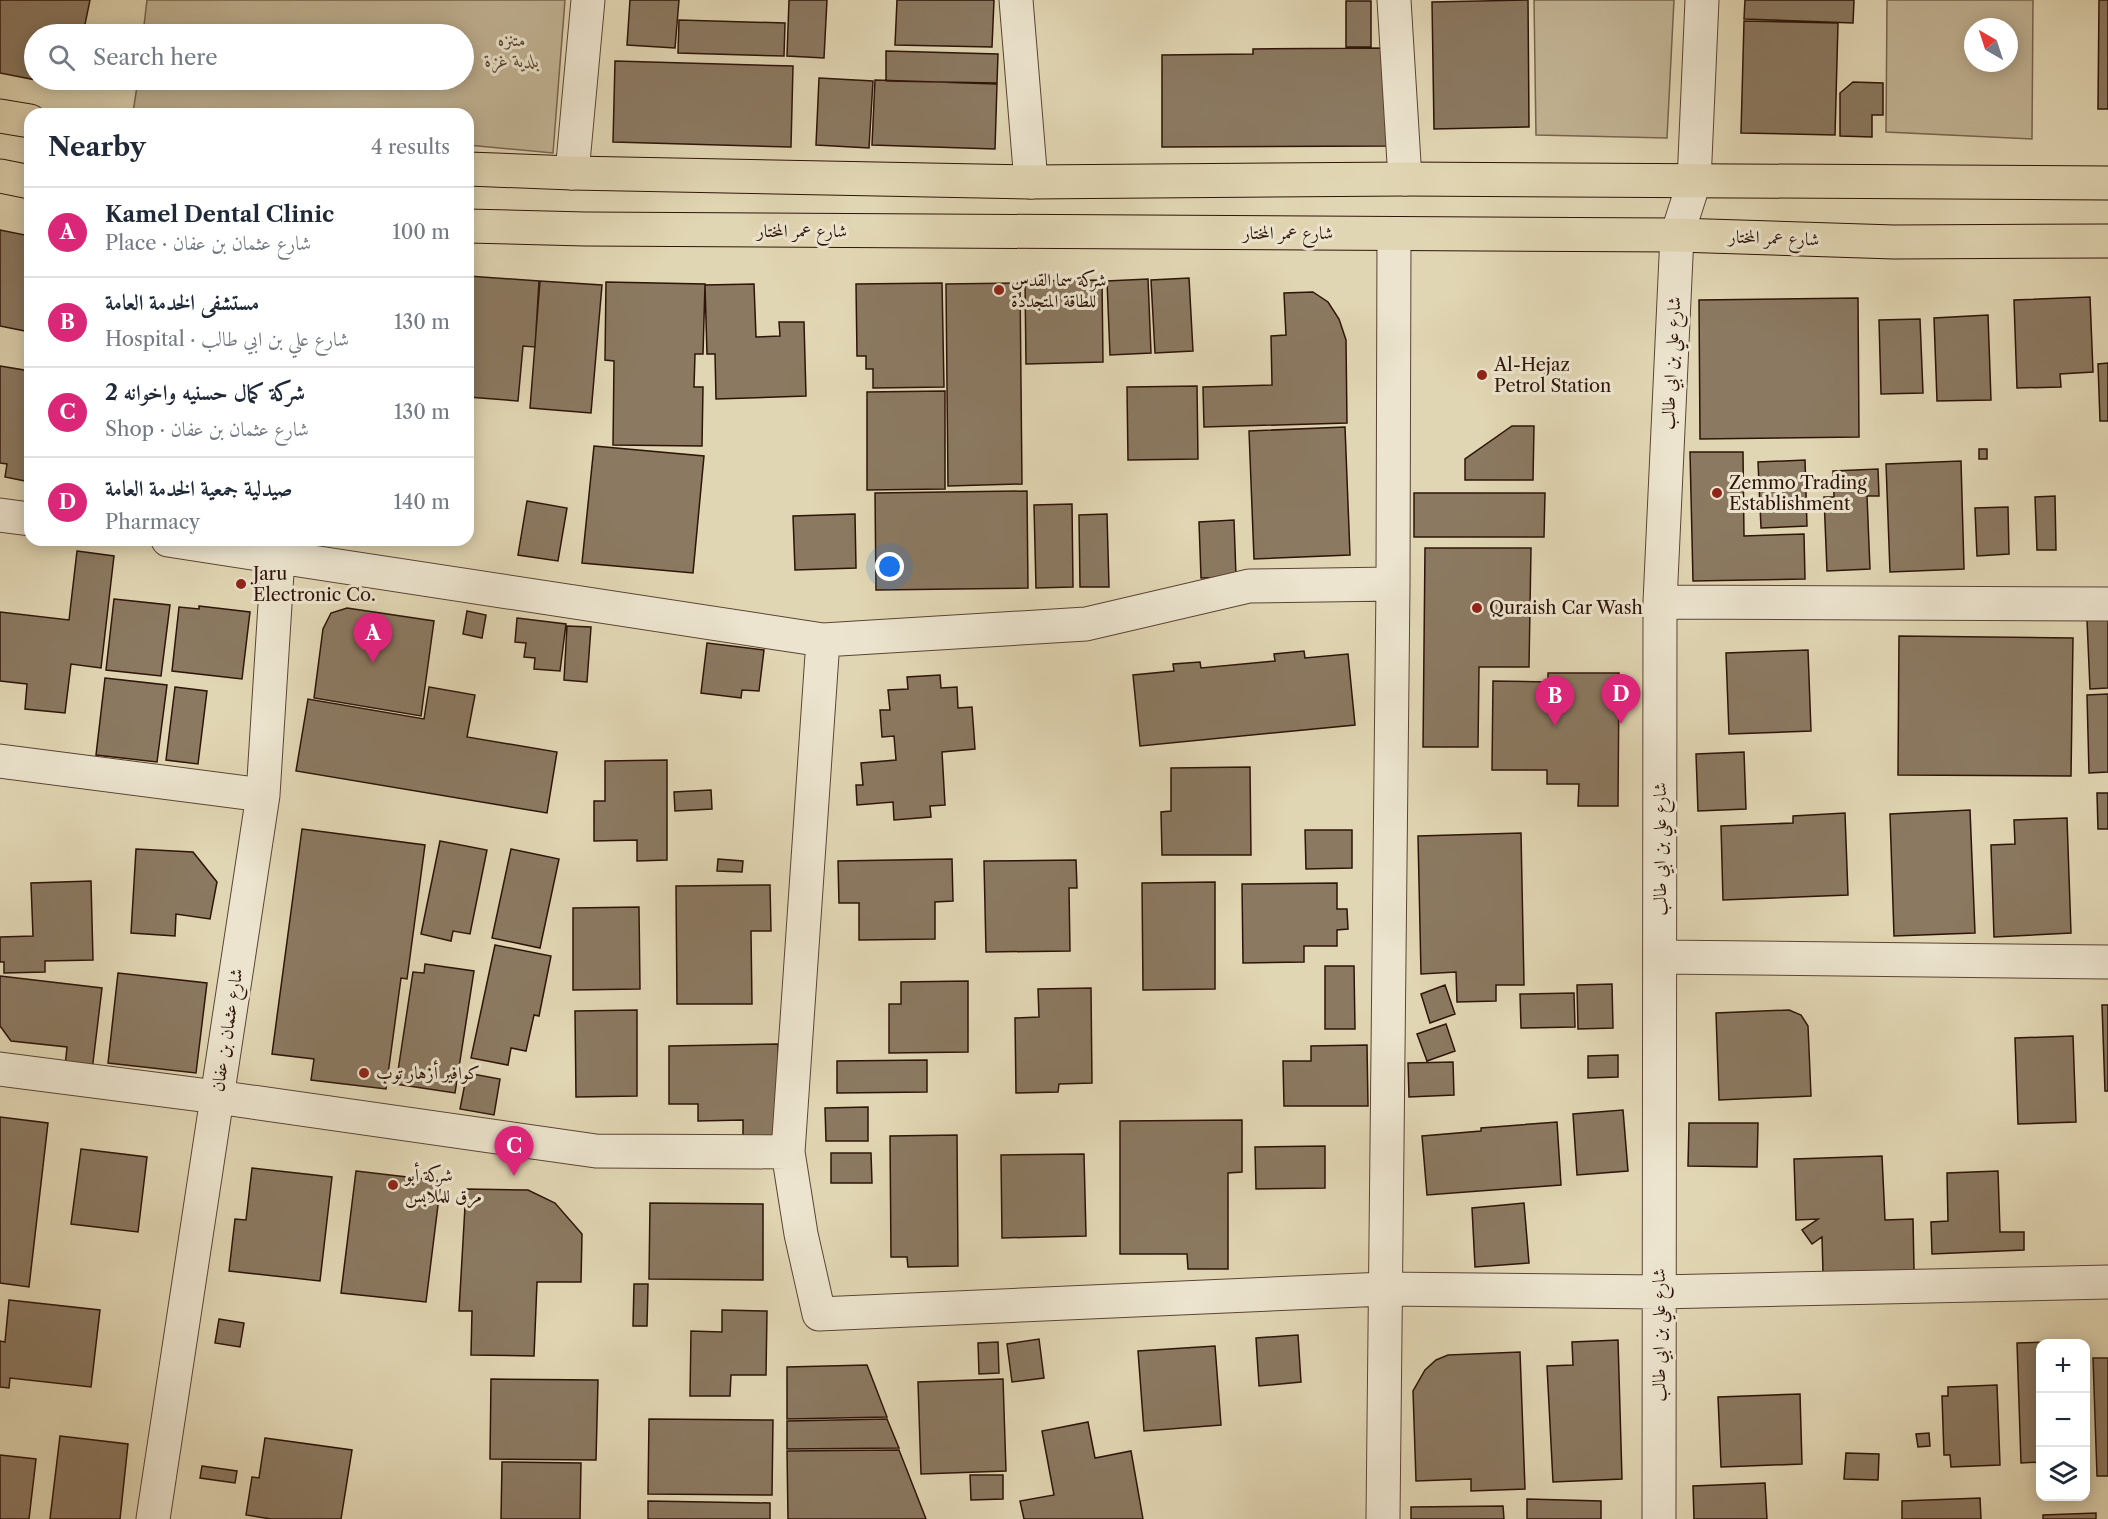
<!DOCTYPE html>
<html lang="en">
<head>
<meta charset="utf-8">
<style>
	:root { --surface:#fff; --page:#f2f2f3; --text:#1f2937; --muted:#747a83; --line:#e0e1e3; --accent:#db2777 }
	body { margin:0; font-family:"Libre Caslon Text",Amiri,serif; background:var(--page); color:var(--text) }
	.controls { position:absolute; right:18px; bottom:18px; display:grid; overflow:hidden; border-radius:12px; box-shadow:0 3px 15px #0003 }
	.controls button { width:54px; height:54px; display:grid; place-items:center; padding:0; border:0; border-bottom:2px solid var(--line); background:var(--surface); color:var(--text); font:30px sans-serif }
	.compass { position:absolute; left:1964px; top:18px; width:54px; height:54px; border-radius:50%; background:var(--surface); box-shadow:0 3px 15px #0003; rotate:321deg }
	.you { position:absolute; left:890px; top:567px; width:21px; height:21px; margin:-15px; border:4px solid #fff; border-radius:50%; background:#1a73e8; box-shadow:0 0 0 9px #1a73e833 }
	.badge { display:grid; place-items:center; width:39px; height:39px; border-radius:50%; background:var(--accent); color:#fff; font-size:20px; font-weight:700 }
	.pin { position:absolute; translate:-50% -50px; filter:drop-shadow(0 2px 3px #0008) }
	.pin::after { content:''; position:absolute; top:32px; width:21px; height:18px; background:inherit; clip-path:polygon(0 0,100% 0,50% 100%) }
	.list { margin:0; padding:0; list-style:none }
	h2 { display:flex; justify-content:space-between; align-items:center; height:78px; margin:0; padding:0 24px; font-size:26px }
	h2 small { font-size:20px; font-weight:400; color:var(--muted) }
	.list li { display:grid; grid-template-columns:39px 1fr auto; gap:18px; align-items:center; box-sizing:border-box; height:90px; padding:0 24px; border-top:2px solid var(--line) }
	.list b { display:block; font-size:22px; white-space:nowrap }
	.list p { margin:0; font-size:20px; white-space:nowrap; color:var(--muted) }
	.list em { font-size:20px; font-style:normal; color:var(--muted) }
	.icon { flex:none; width:33px; height:33px; fill:none; stroke:currentColor; stroke-width:2; stroke-linecap:round; stroke-linejoin:round }
	.map { position:relative; flex:none; width:2108px; height:1519px; overflow:hidden }
	.search { position:absolute; background:var(--surface); box-shadow:0 3px 15px #0003; left:24px; top:24px; width:450px; height:66px; display:flex; align-items:center; gap:15px; box-sizing:border-box; padding:0 21px; border-radius:33px; color:var(--muted); font-size:22px }
	.panel { position:absolute; background:var(--surface); box-shadow:0 3px 15px #0003; left:24px; top:108px; width:450px; height:438px; border-radius:18px }
	.map>svg:first-child { display:block }
	.green { fill:#c3b596; stroke:#786450; stroke-width:1.5; fill-rule:evenodd }
	.building { fill:#8b7961; stroke:#2e1409; stroke-width:1.5 }
	.lines { fill:none; stroke-linecap:round; stroke-linejoin:round }
	.minor-casing { stroke:#5b4434; stroke-width:35 }
	.major-casing { stroke:#2e1409; stroke-width:35 }
	.minor { stroke:#ece4ce; stroke-width:33 }
	.major { stroke:#e1d6b3; stroke-width:33 }
	.poi-dot { fill:#8f2418; stroke:#ece4ce; stroke-width:2 }
	.labels { text-anchor:middle; stroke-width:6; stroke-linejoin:round; paint-order:stroke }
	.park-label { font-size:18px; font-style:italic; fill:#5b4433; stroke:#ece4ce }
	.street-label { font-size:18px; fill:#2e1409; stroke:#ece4ce }
	.poi-label { font-size:18px; fill:#2e1409; stroke:#ece4ce; text-anchor:start }
</style>
</head>
<body>
<div class="map">
<svg width="2108" height="1519" viewBox="0 0 2108 1519">
	<rect width="100%" height="100%" fill="#e1d6b3"/>
	<filter id="stains"><feTurbulence type="fractalNoise" baseFrequency=".00333" numOctaves="4"/><feColorMatrix values="0 0 0 0 .2 0 0 0 0 .09 0 0 0 0 .02 0 0 0 .5 -.17"/></filter>
	<radialGradient id="worn" r=".72"><stop offset=".6" stop-color="#630" stop-opacity="0"/><stop offset="1" stop-color="#630" stop-opacity=".3"/></radialGradient>
	<path class="green" d="M147,0H565L553,153L468,145V114H151L133,112L138,80H464V34H143Z
		M1534,0H1674L1667,138L1536,135Z
		M1887,0H2033L2032,139L1886,132ZM1973,27H2009V63H1973Z"/>
	<path class="building" d="M0,0H90L83,34H34V80H73L72,87L0,73Z
		M630,0H679L675,48L627,45Z
		M789,0H827L824,58L787,56Z
		M897,0H994L992,47L895,45Z
		M1528,0L1529,127L1434,129L1432,2Z
		M1745,0H1854L1853,23L1744,19Z
		M2099,0H2108V109H2098Z
		M1346,1H1371V47H1346Z
		M679,20L785,23L784,56L678,53Z
		M1744,21L1838,23L1835,135L1741,133Z
		M1388,48L1387,146L1162,147V55L1253,54V49Z
		M886,51L998,54L997,83L886,81Z
		M615,61L793,66L791,147L613,142Z
		M819,78L873,81L869,148L816,145Z
		M875,80L997,84L995,149L872,145Z
		M1853,82L1883,83V115H1872V137L1840,136V93Z
		M0,230L30,236V332L0,326Z
		M468,276L539,281L535,347L523,346L518,401L468,397L472,351L468,350Z
		M1189,278L1193,351L1155,353L1151,280Z
		M1148,279L1151,353L1110,355L1107,281Z
		M1102,280L1103,362L1026,364L1025,281Z
		M540,281L602,285L591,413L530,408Z
		M606,282L705,284L703,354H695L694,387H703L702,446L613,445L614,361L605,360Z
		M942,283L944,387L873,388V369H866V356H857L856,284Z
		M1020,283L1022,484L948,486L946,284Z
		M754,284L756,337L780,336L779,322H804L806,396L716,399L715,354H707L705,285Z
		M1313,292L1328,302L1339,319L1346,340L1347,423L1204,427L1203,387L1272,385L1271,336L1286,335L1284,293Z
		M2090,297L2093,372L2060,374L2061,387L2017,388L2014,300Z
		M1858,298L1859,437L1700,439L1699,300Z
		M1988,315L1991,400L1937,401L1934,318Z
		M1920,319L1923,393L1881,394L1879,320Z
		M2108,363V421H2100L2098,364Z
		M0,366L30,371V482L5,477L7,464L0,463Z
		M1197,386L1198,459L1128,460L1127,387Z
		M945,391V489L867,490V392Z
		M1512,426H1534L1533,480H1465V459Z
		M1345,427L1350,555L1254,559L1249,431Z
		M594,446L704,456L693,573L582,563Z
		M1979,449H1987V459H1979Z
		M1690,452H1743L1744,536L1804,534L1805,579L1693,581Z
		M1805,460L1807,526L1761,528L1758,462Z
		M1961,461L1964,569L1890,572L1886,464Z
		M1878,469L1879,496H1867L1870,569L1827,571L1824,497H1834L1833,471Z
		M1027,491L1028,588L876,590L875,493Z
		M1414,493H1545L1544,537H1414Z
		M2055,496L2056,550H2037L2035,497Z
		M527,501L567,508L558,561L518,555Z
		M1072,504L1073,587L1036,588L1034,505Z
		M2008,507L2009,554L1977,556L1975,508Z
		M855,514L856,568L795,570L793,516Z
		M1107,514L1109,587H1080L1079,515Z
		M1234,520L1236,577L1201,578L1199,522Z
		M1425,548H1531L1529,667H1479L1478,747H1423Z
		M77,551L114,556L101,668L71,664L65,713L25,709L27,684L0,681V612L69,620Z
		M114,599L170,605L161,676L106,670Z
		M199,606L250,612L242,679L172,671L179,607L199,609Z
		M347,608L434,621L421,716L314,698L323,629L331,613Z
		M467,611L486,615L482,638L463,634Z
		M517,618L566,624L560,671L534,669L535,658L524,657L526,643L515,642Z
		M2108,619V688L2090,689L2087,620Z
		M567,626L591,627L587,682L564,680Z
		M1899,636L2073,638L2071,776L1898,775Z
		M707,643L764,650L759,691L742,690L741,698L701,693Z
		M1808,650L1811,731L1729,734L1726,653Z
		M1304,651L1305,658L1348,654L1355,725L1140,746L1133,675L1174,671L1173,664L1200,662L1201,668L1275,661L1274,654Z
		M1548,673H1619L1618,806H1578L1579,784H1547V770H1492L1493,681L1548,682Z
		M940,675L941,688L957,687L958,708L972,707L975,749L942,752L945,805L930,806L931,817L894,820L893,802L857,805L856,785H863L861,763L896,760L894,736L882,737L880,710H890L888,690L908,689L907,677Z
		M105,678L167,685L157,762L96,755Z
		M175,687L207,691L198,764L166,760Z
		M429,687L475,695L467,737L557,752L547,813L296,771L308,699L424,719Z
		M2108,694V772L2089,773L2087,695Z
		M1744,752L1746,809L1698,811L1696,754Z
		M667,760V860L637,861V840L594,841V801H605V761Z
		M1250,767L1251,855H1162L1161,812L1171,811V768Z
		M711,790L712,809L675,811L674,792Z
		M2097,793H2108V829H2098Z
		M1970,810L1975,933L1894,936L1890,814Z
		M1845,813L1848,895L1723,900L1721,826L1793,823V816Z
		M2067,818L2071,933L1994,937L1991,845L2015,844L2014,820Z
		M302,829L425,845L407,979L401,978L386,1089L311,1080L314,1059L272,1054Z
		M1305,830H1352V868L1306,869Z
		M1521,833L1524,985H1496V1001L1457,1002L1456,972L1421,974L1418,836Z
		M440,841L487,850L470,934L453,931L451,941L421,934Z
		M136,849L193,852L217,882L210,919L176,914L175,936L131,933Z
		M511,849L559,859L540,948L492,938Z
		M718,859L743,861L742,872L717,871Z
		M952,859L953,901L935,902V939L859,940V903H839L838,861Z
		M1076,860L1077,888H1069L1070,951L986,952L984,861Z
		M91,881L93,960L45,961V972L4,973V962H0V937L33,936L31,883Z
		M1215,882V989L1143,990L1142,883Z
		M1337,883V909H1347L1348,929L1337,930V946H1304V962L1243,963L1242,884Z
		M770,885L771,931H751L752,1004H677L676,886Z
		M639,907L640,989L573,990V908Z
		M495,945L551,956L539,1016L534,1015L526,1051L511,1048L508,1065L471,1058Z
		M425,964L474,971L455,1093L396,1084L413,972L424,973Z
		M1325,966H1354L1355,1029H1325Z
		M118,973L207,983L196,1073L108,1063Z
		M0,976L102,988L91,1079L64,1076L67,1047L11,1041L0,1026Z
		M968,981V1052L889,1053V1004H901V982Z
		M1612,984L1613,1028L1578,1029L1577,985Z
		M1445,985L1455,1014L1430,1023L1421,994Z
		M1091,988L1092,1083L1059,1084L1058,1092L1016,1093L1015,1018L1039,1017L1038,989Z
		M1574,993L1575,1027L1521,1028L1520,994Z
		M2102,1005H2108V1091H2105Z
		M637,1010V1096L576,1097L575,1011Z
		M1789,1010L1801,1015L1808,1026L1811,1096L1719,1100L1716,1013Z
		M1446,1024L1455,1051L1427,1061L1417,1034Z
		M2073,1036L2076,1122L2018,1124L2015,1038Z
		M778,1044L779,1138H743V1120L698,1121V1104H669V1046Z
		M1367,1045L1368,1106H1284L1283,1061H1311V1046Z
		M1618,1055V1077L1588,1078V1056Z
		M927,1060V1092L837,1093V1061Z
		M1453,1062L1454,1095L1409,1097L1408,1063Z
		M467,1073L500,1079L494,1115L460,1109Z
		M868,1107V1141H826L825,1108Z
		M1623,1110L1628,1171L1577,1175L1573,1114Z
		M0,1117L48,1123L29,1287L0,1283Z
		M1242,1120V1172L1228,1173V1269H1188L1187,1254H1120V1121Z
		M1557,1122L1561,1185L1427,1195L1422,1136L1481,1131V1128Z
		M1689,1123H1758L1757,1167L1688,1166Z
		M957,1135L958,1266L908,1267L907,1257H891L890,1136Z
		M1325,1146V1188L1256,1189L1255,1147Z
		M81,1149L147,1157L138,1232L71,1224Z
		M831,1153H871L872,1183H831Z
		M1084,1154L1086,1236L1002,1238L1001,1155Z
		M1882,1156L1885,1220L1913,1219L1914,1270L1823,1273L1822,1237L1812,1244L1802,1230L1818,1219L1796,1220L1794,1159Z
		M252,1168L332,1177L320,1281L229,1271L235,1219L246,1220Z
		M356,1171L441,1181L426,1302L341,1293Z
		M1998,1171L2000,1232H2024V1250L1932,1254L1931,1222L1948,1221L1947,1173Z
		M466,1189L528,1190L555,1203L582,1234L581,1282H537L534,1356L471,1355L472,1311H459Z
		M650,1203L763,1204V1280L649,1279Z
		M1524,1203L1529,1263L1475,1267L1472,1208Z
		M634,1284H648L647,1326H633Z
		M9,1300L100,1310L91,1387L10,1378L9,1388L0,1387V1341L5,1342Z
		M722,1310L767,1311L766,1375H731L730,1396H690L691,1331L722,1332Z
		M219,1319L244,1323L240,1347L215,1343Z
		M1298,1335L1301,1382L1259,1386L1256,1338Z
		M1039,1339L1044,1378L1012,1382L1007,1344Z
		M1618,1340L1622,1479L1553,1482L1547,1366L1573,1365L1572,1342Z
		M2081,1341V1344H2040V1462L2021,1463L2017,1343Z
		M998,1342L999,1373L979,1374L978,1343Z
		M1215,1346L1221,1425L1144,1431L1138,1351Z
		M1520,1352L1525,1489L1471,1491V1479L1416,1481L1413,1391L1425,1370L1436,1360L1448,1355Z
		M2093,1358H2108V1476H2097Z
		M867,1365L887,1417L787,1419V1367Z
		M491,1379L598,1380L596,1460L490,1459Z
		M1003,1379L1006,1471L921,1474L918,1382Z
		M1997,1385L2000,1465L1951,1467L1950,1455H1944L1942,1396H1948V1387Z
		M1800,1394L1802,1464L1721,1467L1718,1397Z
		M649,1419L773,1420L772,1495L648,1494Z
		M887,1419L899,1448L787,1449V1421Z
		M1088,1422L1095,1458L1131,1451L1143,1519H1024L1020,1501L1054,1495L1042,1431Z
		M1929,1433L1930,1446L1918,1447L1916,1434Z
		M60,1436L128,1444L120,1519H50Z
		M265,1438L352,1450L341,1519H271L246,1515L252,1477L259,1478Z
		M899,1450L926,1519H788L787,1451Z
		M1846,1453L1879,1454L1878,1480L1844,1479Z
		M0,1455L36,1459L29,1519H0Z
		M502,1462L581,1463L580,1519H501Z
		M202,1466L237,1471L235,1483L200,1478Z
		M970,1475H1003V1499L971,1500Z
		M1765,1483L1767,1519H1694L1693,1486Z
		M1980,1498L1981,1519H1902V1501Z
		M1527,1499L1601,1501V1519H1527Z
		M648,1501L770,1503V1519H648Z
		M1503,1506L1504,1519H1411V1507Z
		M2096,1513V1519H2043V1515Z"/>
	<g class="lines">
		<defs>
			<path id="minor" d="M1016,0L1031,182
				M1394,0L1405,179
				M572,173L588,0
				M0,515L30,519
				M168,540L823,640L1086,624L1249,586L1393,584
				M1660,602L2108,604
				M0,761L263,795
				M1660,957L2108,962
				M0,1069L217,1097L596,1151L788,1152L801,1234L819,1314L1385,1289L1659,1292L2108,1282
				M788,1152L823,640
				M153,1519L263,795L278,557L282,540
				M1383,1519L1393,584L1394,234
				M1659,1519L1660,602L1677,235L1694,182L1702,0"/>
			<path id="major" d="M0,116L30,121
				M468,169L572,173L1031,182L1405,179L2108,183
				M0,176L30,182
				M468,226L585,229L1677,235L1894,242L2108,241"/>
		</defs>
		<use href="#minor" class="minor-casing"/>
		<use href="#major" class="major-casing"/>
		<use href="#minor" class="minor"/>
		<use href="#major" class="major"/>
	</g>
	<g class="poi-dot">
		<circle cx="999" cy="290" r="6"/>
		<circle cx="1482" cy="375" r="6"/>
		<circle cx="1717" cy="493" r="6"/>
		<circle cx="241" cy="584" r="6"/>
		<circle cx="1477" cy="608" r="6"/>
		<circle cx="364" cy="1073" r="6"/>
		<circle cx="393" cy="1185" r="6"/>
	</g>
	<g class="labels">
		<g class="park-label">
			<text x="512" y="46">متنزه<tspan x="512" dy="21">بلدية غزة</tspan></text>
		</g>
		<g class="street-label">
			<text x="802" y="237">شارع عمر المختار</text>
			<text x="1288" y="239">شارع عمر المختار</text>
			<text transform="translate(1774 238) rotate(2)" y="6">شارع عمر المختار</text>
			<text transform="translate(1671 363) rotate(-87)" y="6">شارع علي بن ابي طالب</text>
			<text transform="translate(1660 849) rotate(-90)" y="6">شارع علي بن ابي طالب</text>
			<text transform="translate(227 1030) rotate(-81)" y="6">شارع عثمان بن عفان</text>
			<text transform="translate(1659 1335) rotate(-90)" y="6">شارع علي بن ابي طالب</text>
		</g>
		<g class="poi-label">
			<text x="1011" y="286">شركة سما القدس<tspan x="1011" dy="21">للطاقة المتجددة</tspan></text>
			<text x="1494" y="371">Al-Hejaz<tspan x="1494" dy="21">Petrol Station</tspan></text>
			<text x="1729" y="489">Zemmo Trading<tspan x="1729" dy="21">Establishment</tspan></text>
			<text x="253" y="580">Jaru<tspan x="253" dy="21">Electronic Co.</tspan></text>
			<text x="1489" y="614">Quraish Car Wash</text>
			<text x="376" y="1079">كوافير أزهار توب</text>
			<text x="405" y="1181">شركة أبو<tspan x="405" dy="21">مرق للملابس</tspan></text>
		</g>
	</g>
	<rect width="100%" height="100%" filter="url(#stains)"/>
	<rect width="100%" height="100%" fill="url(#worn)"/>
</svg>
<div class="controls">
<button>+</button>
<button>−</button>
<button><svg class="icon" aria-label="layers" viewBox="0 0 24 24"><path d="M12 4l9 5-9 5-9-5zM3 14l9 5 9-5"/></svg></button>
</div>
<svg class="compass" viewBox="-18 -18 36 36"><path d="M0-13l5 13h-10z" fill="#e53935"/><path d="M0 13l5-13h-10z" fill="#747a83"/></svg>
<div class="you"></div>
<div class="pin badge" style="left:373px;top:663px">A</div>
<div class="pin badge" style="left:1555px;top:726px">B</div>
<div class="pin badge" style="left:514px;top:1176px">C</div>
<div class="pin badge" style="left:1621px;top:724px">D</div>
<div class="search"><svg class="icon" aria-label="search" viewBox="0 0 24 24"><circle cx="10" cy="10" r="6"/><path d="M15 15l6 6"/></svg>Search here</div>
<section class="panel">
<h2>Nearby<small>4 results</small></h2>
<ul class="list">
<li><span class="badge">A</span><div><b>Kamel Dental Clinic</b><p>Place · شارع عثمان بن عفان</p></div><em>100 m</em></li>
<li><span class="badge">B</span><div><b>مستشفى الخدمة العامة</b><p>Hospital · شارع علي بن ابي طالب</p></div><em>130 m</em></li>
<li><span class="badge">C</span><div><b>شركة كمال حسنيه واخوانه 2</b><p>Shop · شارع عثمان بن عفان</p></div><em>130 m</em></li>
<li><span class="badge">D</span><div><b>صيدلية جمعية الخدمة العامة</b><p>Pharmacy</p></div><em>140 m</em></li>
</ul>
</section>
</div>
</body>
</html>
